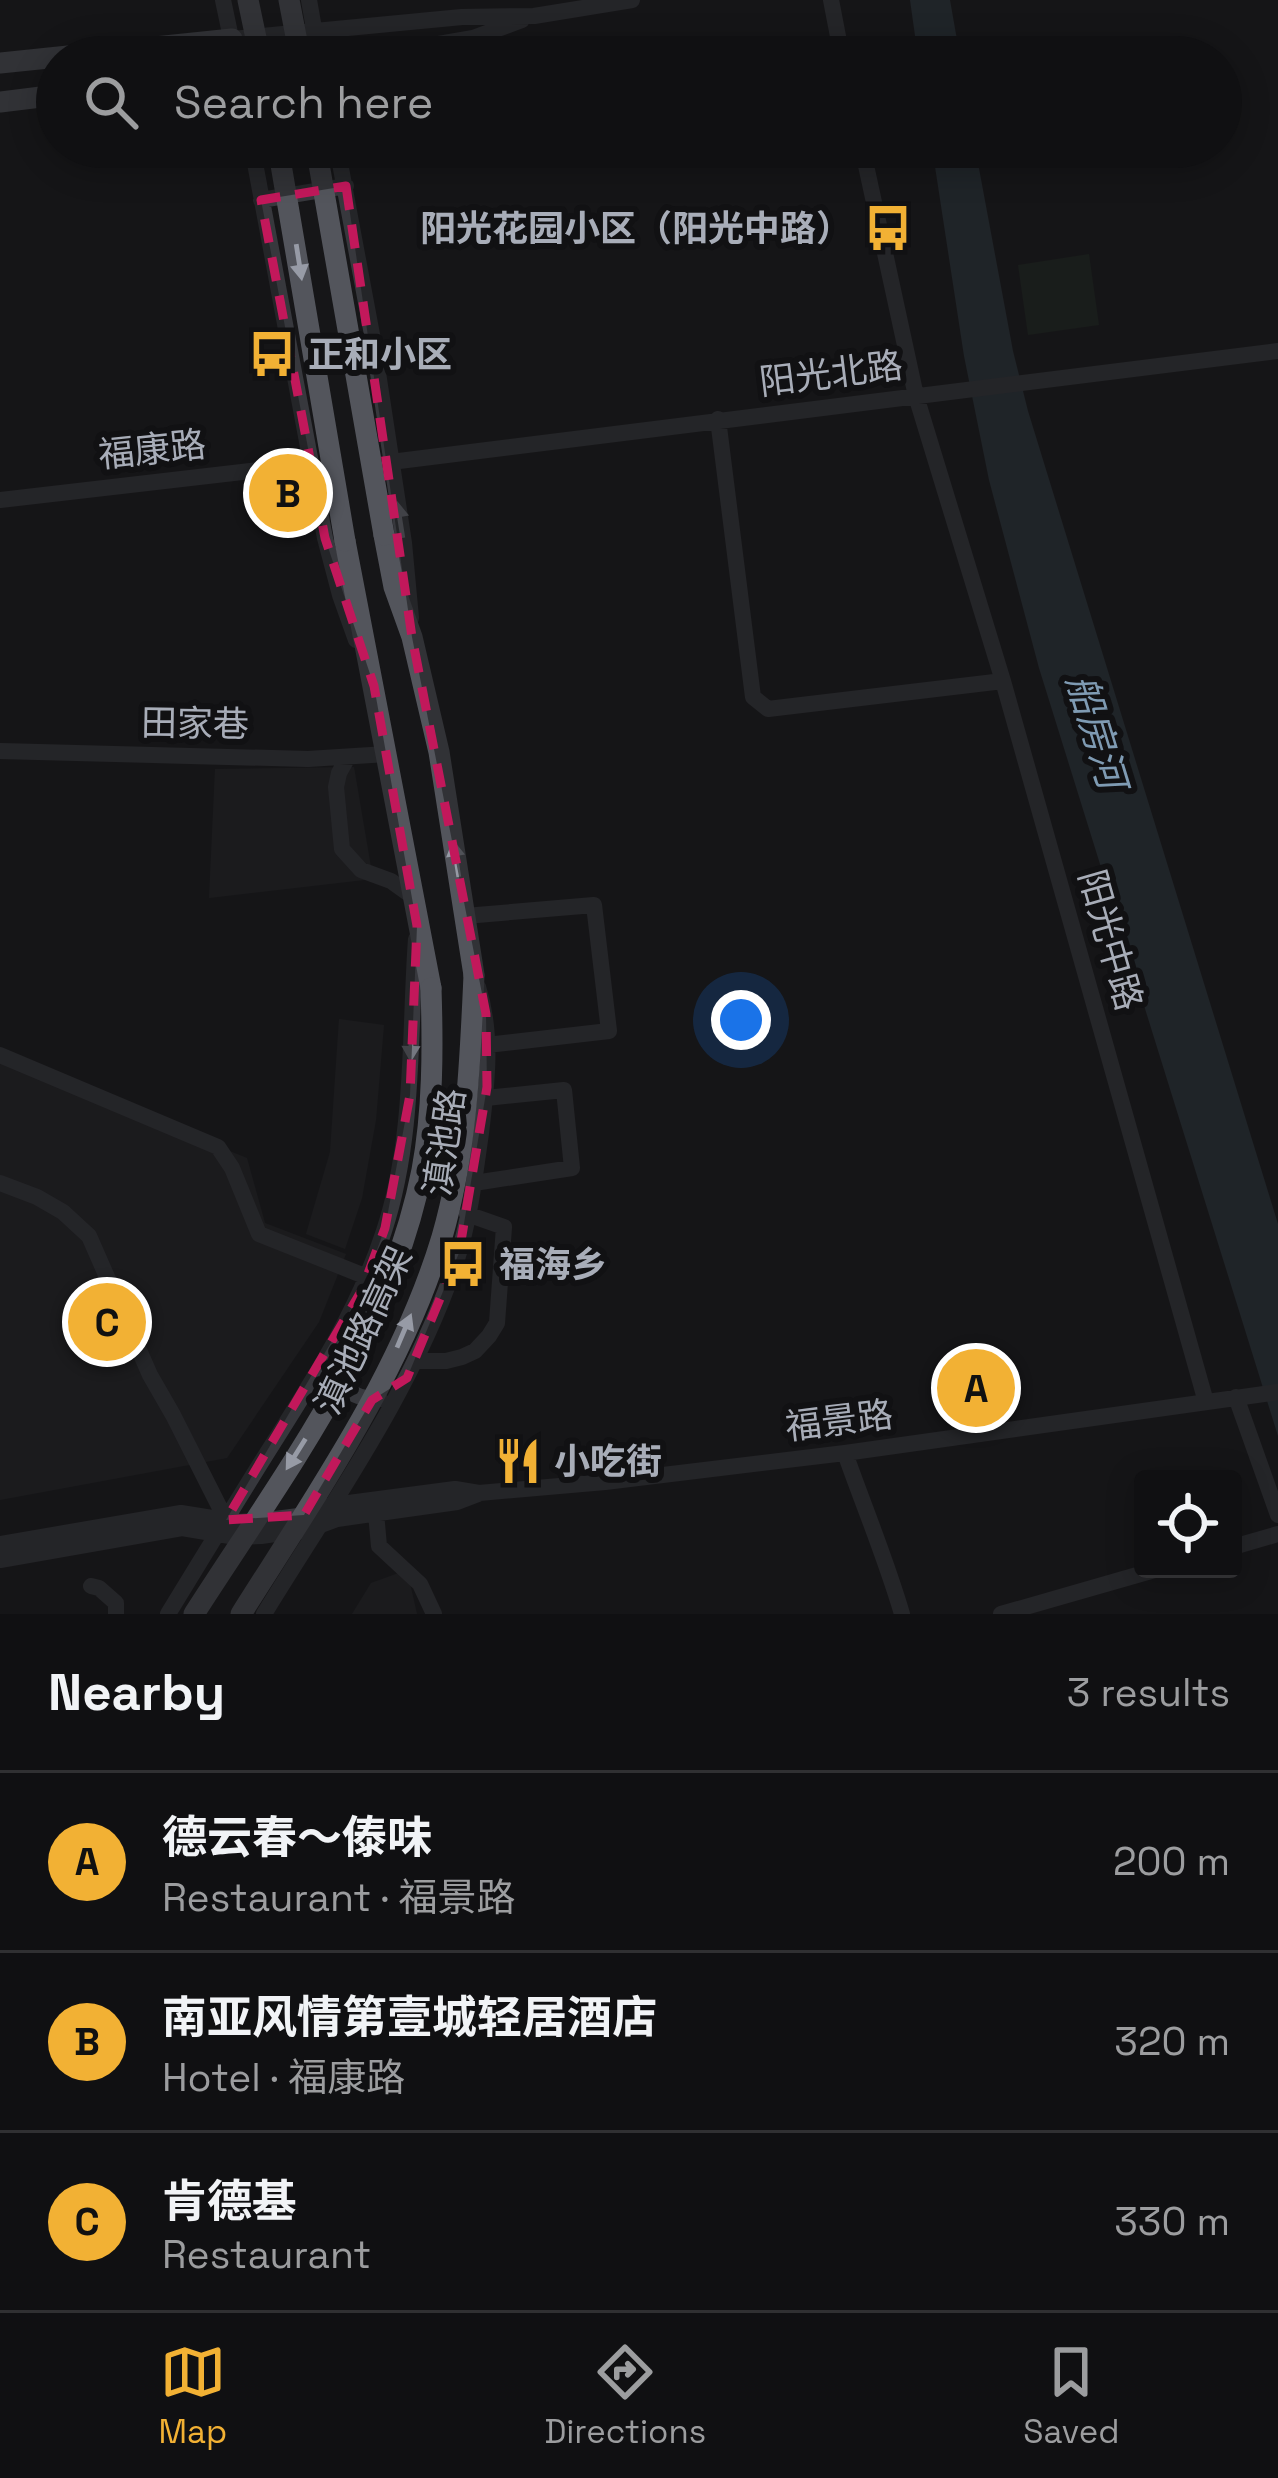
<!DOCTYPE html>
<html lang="en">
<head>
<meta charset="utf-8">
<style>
	:root { --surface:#101012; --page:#1e1e20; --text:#f1f3f6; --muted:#9c9d9f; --line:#303032; --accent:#f2b134 }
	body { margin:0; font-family:"Space Grotesk","Noto Sans SC",sans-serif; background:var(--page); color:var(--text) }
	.controls { position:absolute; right:36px; bottom:36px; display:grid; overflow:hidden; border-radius:12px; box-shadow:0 6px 30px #0003 }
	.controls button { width:108px; height:108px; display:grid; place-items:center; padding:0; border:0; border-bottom:3px solid var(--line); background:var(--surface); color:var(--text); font:60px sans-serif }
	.you { position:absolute; left:741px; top:1020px; width:42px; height:42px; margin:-30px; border:9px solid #fff; border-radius:50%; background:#1a73e8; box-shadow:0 0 0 18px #1a73e833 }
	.badge { display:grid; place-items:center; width:78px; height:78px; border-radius:50%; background:var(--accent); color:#111; font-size:39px; font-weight:700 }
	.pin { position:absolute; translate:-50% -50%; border:6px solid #fff; box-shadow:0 3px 12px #0006 }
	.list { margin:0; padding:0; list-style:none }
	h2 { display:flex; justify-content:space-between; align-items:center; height:156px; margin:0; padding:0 48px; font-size:51px }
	h2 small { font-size:39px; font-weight:400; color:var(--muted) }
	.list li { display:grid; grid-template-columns:78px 1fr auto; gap:36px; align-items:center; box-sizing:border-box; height:180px; padding:0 48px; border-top:3px solid var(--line) }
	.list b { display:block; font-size:45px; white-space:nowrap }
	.list p { margin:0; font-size:39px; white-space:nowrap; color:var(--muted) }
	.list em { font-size:39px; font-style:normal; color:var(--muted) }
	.icon { flex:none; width:66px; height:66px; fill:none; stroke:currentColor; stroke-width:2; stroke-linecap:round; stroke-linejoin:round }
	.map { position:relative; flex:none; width:1278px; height:1614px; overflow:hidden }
	.search { position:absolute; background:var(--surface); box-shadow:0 6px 30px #0003; left:36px; right:36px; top:36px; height:132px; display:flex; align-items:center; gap:30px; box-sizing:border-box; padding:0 42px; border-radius:66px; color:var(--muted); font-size:45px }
	.sheet { height:696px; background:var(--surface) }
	nav { display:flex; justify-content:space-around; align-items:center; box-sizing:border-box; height:168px; border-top:3px solid var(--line); background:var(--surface); font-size:33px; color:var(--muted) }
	nav a { display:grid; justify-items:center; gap:6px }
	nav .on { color:var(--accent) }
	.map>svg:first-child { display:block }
	.built { fill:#222225 }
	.green { fill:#1e261f }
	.water { fill:#2c353c }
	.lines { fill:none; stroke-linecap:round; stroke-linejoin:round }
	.minor { stroke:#37383d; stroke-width:16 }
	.major { stroke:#53555c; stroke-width:21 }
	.major-bridge { stroke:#53555c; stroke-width:21 }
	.oneway { fill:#979ba6 }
	.oneway2 { fill:#757881 }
	.marked { fill:none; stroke:#c2185b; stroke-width:9; stroke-dasharray:24 15; stroke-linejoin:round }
	.labels { text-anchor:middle; stroke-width:12; stroke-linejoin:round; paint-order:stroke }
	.poi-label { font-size:36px; font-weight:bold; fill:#a8adb8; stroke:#111113; text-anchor:start }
	.street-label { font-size:36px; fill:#a8adb8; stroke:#111113 }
	.water-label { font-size:39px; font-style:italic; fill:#7f9bb3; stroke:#111113 }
</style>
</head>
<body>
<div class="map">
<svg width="1278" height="1614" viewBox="0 0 1278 1614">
	<rect width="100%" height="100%" fill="#161618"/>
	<path class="built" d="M354,767L373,879L209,898L215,769Z
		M339,1019L384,1025L376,1120L362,1198L345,1249L306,1234L330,1152Z
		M0,1059L247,1158L265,1223L346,1254L319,1322L227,1458L0,1500Z
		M407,1570L417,1614H352L371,1583Z"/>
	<path class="green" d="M1089,254L1099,325L1028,335L1018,265Z"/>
	<path class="water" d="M910,0H950L960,57H918Z
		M932,147H975L1013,351L1028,411L1278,1224V1436L1039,668L989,480L964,356Z"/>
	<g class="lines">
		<path class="minor" d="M223,0L235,57
			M309,0L319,57
			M831,0L842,57
			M232,39L462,17L534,16L632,0
			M365,57L473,38L522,20
			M252,147L325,538L340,595L356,640
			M337,147L373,340L404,543L411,618
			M862,147L916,396L1003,681L1206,1402
			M261,200L346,186
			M718,419L753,697L768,709L1003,681
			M391,462L1278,351
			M0,500L311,464
			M0,751L308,759L387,754
			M348,757L339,773L336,787L342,849L361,870L391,881L412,896
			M465,916L594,905L609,1031L487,1045
			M0,1055L218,1147L232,1168L259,1234L367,1277
			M0,1183L37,1197L63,1212L89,1236L150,1375L173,1415L226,1520
			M474,1183L572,1168L564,1090L486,1098
			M329,1354C332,1383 350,1400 380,1399
			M415,1361H446L462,1357L475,1351L489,1336L497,1323L504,1227L467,1214
			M1236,1397L1278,1515
			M845,1453C864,1507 886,1559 902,1614
			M376,1513L379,1546L420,1584L434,1614
			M0,1544L181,1513L237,1522L260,1521L306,1515L326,1506L455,1489L479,1493L605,1482L845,1453L1278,1392
			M1233,1547L1278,1534
			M0,1560L182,1528L236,1537L261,1536L310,1529L337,1519L457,1502L478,1494
			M91,1586L99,1588L116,1603V1614
			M168,1614C203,1557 238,1499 274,1442C317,1374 359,1308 384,1231C415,1137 409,1036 416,939
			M264,1614C334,1500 415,1387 457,1259C470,1219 475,1175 481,1133C487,1084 493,1034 478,987
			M1001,1614L1158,1569"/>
		<path class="major" d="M0,63L232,39
			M0,102L57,95
			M384,535L394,587L412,637L439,752L474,975
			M345,541L431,988"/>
		<path class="major-bridge" d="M248,0L260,57
			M289,0L300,57
			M278,147L345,541
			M316,147L384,535
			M194,1614C283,1475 390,1335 422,1170C433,1111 433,1049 431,988
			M241,1614C316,1495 401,1373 442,1237C467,1151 470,1063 474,975"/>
	</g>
	<defs><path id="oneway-solid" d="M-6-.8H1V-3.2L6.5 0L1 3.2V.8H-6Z" transform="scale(3)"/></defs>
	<g class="oneway">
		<use href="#oneway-solid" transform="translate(299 262) rotate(81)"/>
		<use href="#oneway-solid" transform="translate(456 859) rotate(-99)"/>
		<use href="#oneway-solid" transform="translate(404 1331) rotate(-67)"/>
		<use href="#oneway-solid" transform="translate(296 1454) rotate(122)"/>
	</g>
	<g class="oneway2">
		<use href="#oneway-solid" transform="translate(400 520) rotate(-99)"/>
		<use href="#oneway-solid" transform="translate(411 1043) rotate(91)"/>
	</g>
	<path d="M0 0H1278V1614H0ZM346,186L412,637L486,1014L487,1087L459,1253L407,1378L372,1400L304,1515L226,1520L362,1290L385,1228L410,1095L417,926L374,686L325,538L261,200Z" fill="#161618" fill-opacity=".55" fill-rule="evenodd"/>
	<path class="marked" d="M346,186L412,637L486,1014L487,1087L459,1253L407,1378L372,1400L304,1515L226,1520L362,1290L385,1228L410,1095L417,926L374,686L325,538L261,200Z"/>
	<defs>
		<symbol id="bus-bare" viewBox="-9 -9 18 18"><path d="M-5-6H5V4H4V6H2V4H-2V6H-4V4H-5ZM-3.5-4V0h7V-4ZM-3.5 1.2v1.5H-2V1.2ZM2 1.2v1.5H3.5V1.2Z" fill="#f2b134" stroke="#111113" stroke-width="2.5" paint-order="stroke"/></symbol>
		<symbol id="restaurant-bare" viewBox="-9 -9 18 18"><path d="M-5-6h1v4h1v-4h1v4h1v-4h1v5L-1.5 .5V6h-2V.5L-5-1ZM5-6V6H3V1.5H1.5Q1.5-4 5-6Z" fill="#f2b134" stroke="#111113" stroke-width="2.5" paint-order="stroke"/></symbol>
	</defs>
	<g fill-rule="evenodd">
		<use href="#bus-bare" x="855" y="195" width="66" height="66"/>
		<use href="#bus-bare" x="239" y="321" width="66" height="66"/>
		<use href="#bus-bare" x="430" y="1231" width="66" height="66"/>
		<use href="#restaurant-bare" x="485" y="1428" width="66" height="66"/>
	</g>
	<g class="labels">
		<g class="poi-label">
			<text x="852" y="241" text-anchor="end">阳光花园小区（阳光中路）</text>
			<text x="308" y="367">正和小区</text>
			<text x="499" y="1277">福海乡</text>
			<text x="554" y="1474">小吃街</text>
		</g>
		<g class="street-label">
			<text transform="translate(831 373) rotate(-7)" y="13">阳光北路</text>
			<text transform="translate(152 449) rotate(-6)" y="13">福康路</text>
			<text transform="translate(195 723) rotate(1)" y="13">田家巷</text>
			<text transform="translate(1111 940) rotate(74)" y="13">阳光中路</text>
			<text transform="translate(444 1142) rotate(-82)" y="13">滇池路</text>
			<text transform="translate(363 1330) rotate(-65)" y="13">滇池路高架</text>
			<text transform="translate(839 1420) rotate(-7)" y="13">福景路</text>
		</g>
		<g class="water-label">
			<text transform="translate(1097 731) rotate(73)" y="14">船房河</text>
		</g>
	</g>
</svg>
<div class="controls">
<button><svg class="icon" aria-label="locate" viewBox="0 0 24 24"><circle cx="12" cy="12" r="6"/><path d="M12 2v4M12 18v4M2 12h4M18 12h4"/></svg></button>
</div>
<div class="you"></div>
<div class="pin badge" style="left:976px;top:1388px">A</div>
<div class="pin badge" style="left:288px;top:493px">B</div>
<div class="pin badge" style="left:107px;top:1322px">C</div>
<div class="search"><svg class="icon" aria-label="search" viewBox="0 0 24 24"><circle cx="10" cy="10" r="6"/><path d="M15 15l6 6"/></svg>Search here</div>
</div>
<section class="sheet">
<h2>Nearby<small>3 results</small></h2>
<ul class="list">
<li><span class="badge">A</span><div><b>德云春～傣味</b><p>Restaurant · 福景路</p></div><em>200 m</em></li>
<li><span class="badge">B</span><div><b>南亚风情第壹城轻居酒店</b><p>Hotel · 福康路</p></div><em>320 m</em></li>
<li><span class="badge">C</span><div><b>肯德基</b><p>Restaurant</p></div><em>330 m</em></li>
</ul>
</section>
<nav>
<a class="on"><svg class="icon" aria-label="map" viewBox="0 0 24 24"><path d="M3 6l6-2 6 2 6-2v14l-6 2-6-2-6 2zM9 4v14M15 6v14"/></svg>Map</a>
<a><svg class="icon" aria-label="directions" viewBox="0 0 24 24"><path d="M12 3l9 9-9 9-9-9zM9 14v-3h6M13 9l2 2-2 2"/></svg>Directions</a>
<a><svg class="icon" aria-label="saved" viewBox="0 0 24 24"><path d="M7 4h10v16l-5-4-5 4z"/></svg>Saved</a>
</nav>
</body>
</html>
